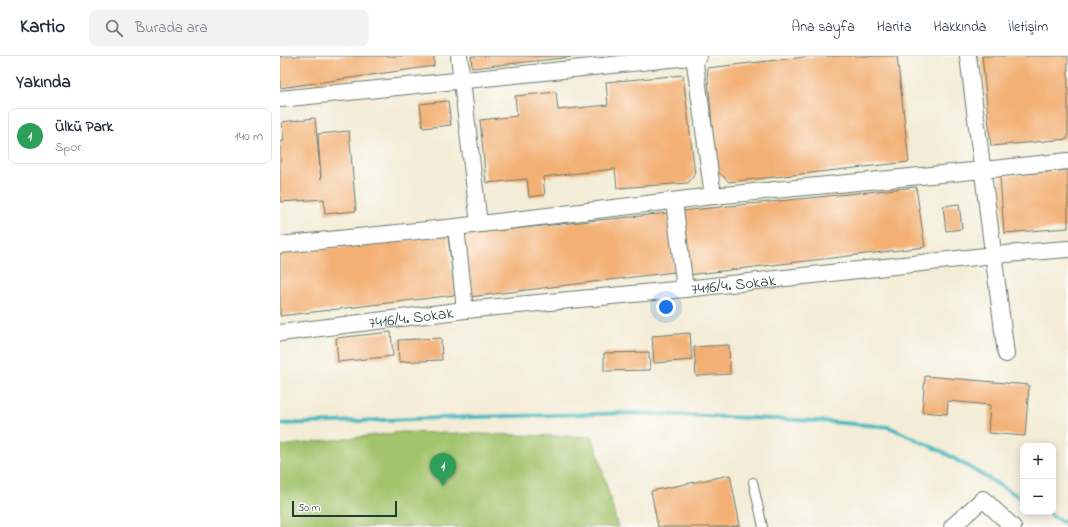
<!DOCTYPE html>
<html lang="tr">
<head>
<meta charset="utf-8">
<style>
	:root { --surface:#fff; --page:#f2f2f3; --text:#1f2937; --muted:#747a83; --line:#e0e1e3; --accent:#0b8043 }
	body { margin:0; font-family:"Indie Flower",sans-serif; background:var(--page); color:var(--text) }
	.controls { position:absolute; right:12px; bottom:12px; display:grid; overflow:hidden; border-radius:8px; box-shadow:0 2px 10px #0003 }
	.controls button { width:36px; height:36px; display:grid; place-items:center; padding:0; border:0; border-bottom:1px solid var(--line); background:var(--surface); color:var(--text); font:20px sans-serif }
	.scale { position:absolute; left:12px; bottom:10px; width:105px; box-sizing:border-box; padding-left:4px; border:2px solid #1f3d34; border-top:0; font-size:11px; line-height:14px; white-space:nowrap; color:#1f3d34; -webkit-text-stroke:3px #fdfcf7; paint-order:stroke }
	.you { position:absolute; left:386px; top:251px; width:14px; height:14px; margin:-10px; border:3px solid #fff; border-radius:50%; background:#1a73e8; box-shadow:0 0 0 6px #1a73e833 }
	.badge { display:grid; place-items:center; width:26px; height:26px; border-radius:50%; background:var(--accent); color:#fff; font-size:13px; font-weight:700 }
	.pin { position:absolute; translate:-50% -33px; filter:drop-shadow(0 1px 2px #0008) }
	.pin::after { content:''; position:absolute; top:21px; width:14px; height:12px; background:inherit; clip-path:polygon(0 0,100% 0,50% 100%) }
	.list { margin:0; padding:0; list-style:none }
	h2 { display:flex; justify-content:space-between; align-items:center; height:52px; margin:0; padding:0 16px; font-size:17px }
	h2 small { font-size:13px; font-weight:400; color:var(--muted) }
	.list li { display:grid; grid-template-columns:26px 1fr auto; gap:12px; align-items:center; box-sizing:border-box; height:56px; margin:0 8px 8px; padding:0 8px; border:1px solid var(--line); border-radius:8px }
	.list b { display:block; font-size:15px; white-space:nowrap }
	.list p { margin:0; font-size:13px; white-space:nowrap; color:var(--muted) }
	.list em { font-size:13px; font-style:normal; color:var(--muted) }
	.icon { flex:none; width:22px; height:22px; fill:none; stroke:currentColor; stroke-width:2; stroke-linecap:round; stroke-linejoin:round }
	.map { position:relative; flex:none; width:788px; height:471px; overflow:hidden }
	header { display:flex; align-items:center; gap:24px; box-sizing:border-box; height:56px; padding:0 20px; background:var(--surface); border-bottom:1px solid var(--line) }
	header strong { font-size:19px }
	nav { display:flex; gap:22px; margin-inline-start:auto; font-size:14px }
	.search { width:280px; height:36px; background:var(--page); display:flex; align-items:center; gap:10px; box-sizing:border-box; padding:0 14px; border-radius:8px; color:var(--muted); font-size:15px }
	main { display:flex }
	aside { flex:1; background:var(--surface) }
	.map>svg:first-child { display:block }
	.green { fill:#a3c46d; stroke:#618050 }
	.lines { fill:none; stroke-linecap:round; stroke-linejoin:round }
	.stream { stroke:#49b8c0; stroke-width:4 }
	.building { fill:#f3b075 }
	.lane-casing { stroke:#697a6d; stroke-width:10 }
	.street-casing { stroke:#697a6d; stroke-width:18 }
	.lane { stroke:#fff; stroke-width:8 }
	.street { stroke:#fff; stroke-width:16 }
	.labels { text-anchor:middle; stroke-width:3.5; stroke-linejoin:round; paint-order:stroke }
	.street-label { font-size:16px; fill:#1f3d34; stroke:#fdfcf7 }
</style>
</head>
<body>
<header>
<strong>Kartio</strong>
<div class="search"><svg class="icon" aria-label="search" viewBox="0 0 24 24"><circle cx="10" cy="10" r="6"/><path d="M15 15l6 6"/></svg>Burada ara</div>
<nav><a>Ana sayfa</a><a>Harita</a><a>Hakkında</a><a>İletişim</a></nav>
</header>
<main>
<aside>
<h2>Yakında<small></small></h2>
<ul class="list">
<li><span class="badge" style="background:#2e9e5b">1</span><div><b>Ülkü Park</b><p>Spor</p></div><em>140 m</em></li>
</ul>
</aside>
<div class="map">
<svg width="788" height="471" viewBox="0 0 788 471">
	<rect width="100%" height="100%" fill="#fdfcf7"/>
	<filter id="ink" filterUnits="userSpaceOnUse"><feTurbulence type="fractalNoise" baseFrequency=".025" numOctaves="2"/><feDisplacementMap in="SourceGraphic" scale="8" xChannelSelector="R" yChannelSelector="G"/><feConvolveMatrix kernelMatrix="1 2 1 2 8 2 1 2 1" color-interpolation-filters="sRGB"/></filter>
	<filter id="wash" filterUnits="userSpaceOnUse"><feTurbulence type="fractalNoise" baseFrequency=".012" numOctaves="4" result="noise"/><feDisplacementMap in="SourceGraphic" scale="16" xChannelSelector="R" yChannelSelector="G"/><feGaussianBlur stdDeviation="0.9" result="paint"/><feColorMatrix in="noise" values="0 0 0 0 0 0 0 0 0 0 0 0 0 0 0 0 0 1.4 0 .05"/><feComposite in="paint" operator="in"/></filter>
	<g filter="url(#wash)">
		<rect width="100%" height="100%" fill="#f3ecd6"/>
		<path class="green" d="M123,376L313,381L338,471H0V390Z"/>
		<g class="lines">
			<path class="stream" d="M0,368L158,362L353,357L539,365L609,371L663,396L743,443
				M766,456L781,465L788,467"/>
		</g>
		<g id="blocks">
			<path class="building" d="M0,0H154V10L0,32Z
				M191,0H291V1L192,12Z
				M533,0H617L629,106L449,126L436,114L427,12Z
				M702,0H788V83L711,90Z
				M403,19L415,118L408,127L337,132L335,113L263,121L265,139L249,141L247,123L206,127L200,64L237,60L235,40L276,36L278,54L328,49L326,26Z
				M168,45L171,69L143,72L140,48Z
				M35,62L41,123L38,78L69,75L76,155L45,158L44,143L0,146V85H4L2,66Z
				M788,114V172L724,177L720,120Z
				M636,131L645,191L408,219L401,155Z
				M679,148L682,173L666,175L663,150Z
				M388,157L395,216L189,241L184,178Z
				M168,180L175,239L0,260V197Z
				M111,276L113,300L58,306L56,282Z
				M410,277L412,304L374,307L372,280Z
				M161,282L162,304L119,306L118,284Z
				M449,289L450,318L416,320L414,291Z
				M369,296L370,314L324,315V297Z
				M645,320L749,329L745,380L708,377L710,349L668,345L667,358L642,356Z
				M450,419L460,469L451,471H378L371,435Z"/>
		</g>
	</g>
	<g filter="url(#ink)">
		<use href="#blocks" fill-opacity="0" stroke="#697a6d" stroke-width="1"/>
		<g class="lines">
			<defs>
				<path id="lane" d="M473,426L483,471"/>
				<g id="street">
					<path d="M179,0L199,168"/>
					<path d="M414,0L433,140"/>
					<path d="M688,0L726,298"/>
					<path d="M0,43L419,0"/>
					<path d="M394,145L405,233"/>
					<path d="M176,171L185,254"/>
					<path d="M0,189L176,171L433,140L703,114L788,105"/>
					<path id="s1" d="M0,277L185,254L405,233L714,199L788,193"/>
					<path d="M672,471L703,443L733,471"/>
				</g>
			</defs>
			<use href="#lane" class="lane-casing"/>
			<use href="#street" class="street-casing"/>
			<use href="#lane" class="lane"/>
			<use href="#street" class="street"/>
		</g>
	</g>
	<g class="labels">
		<g class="street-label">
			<text dy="6" stroke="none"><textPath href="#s1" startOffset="456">7416/4. Sokak</textPath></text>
			<text dy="6" stroke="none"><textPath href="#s1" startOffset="132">7416/4. Sokak</textPath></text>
		</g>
	</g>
</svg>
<div class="controls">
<button>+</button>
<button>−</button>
</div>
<div class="scale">50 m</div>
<div class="you"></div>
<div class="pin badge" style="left:163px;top:430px;background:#2e9e5b">1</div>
</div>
</main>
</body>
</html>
